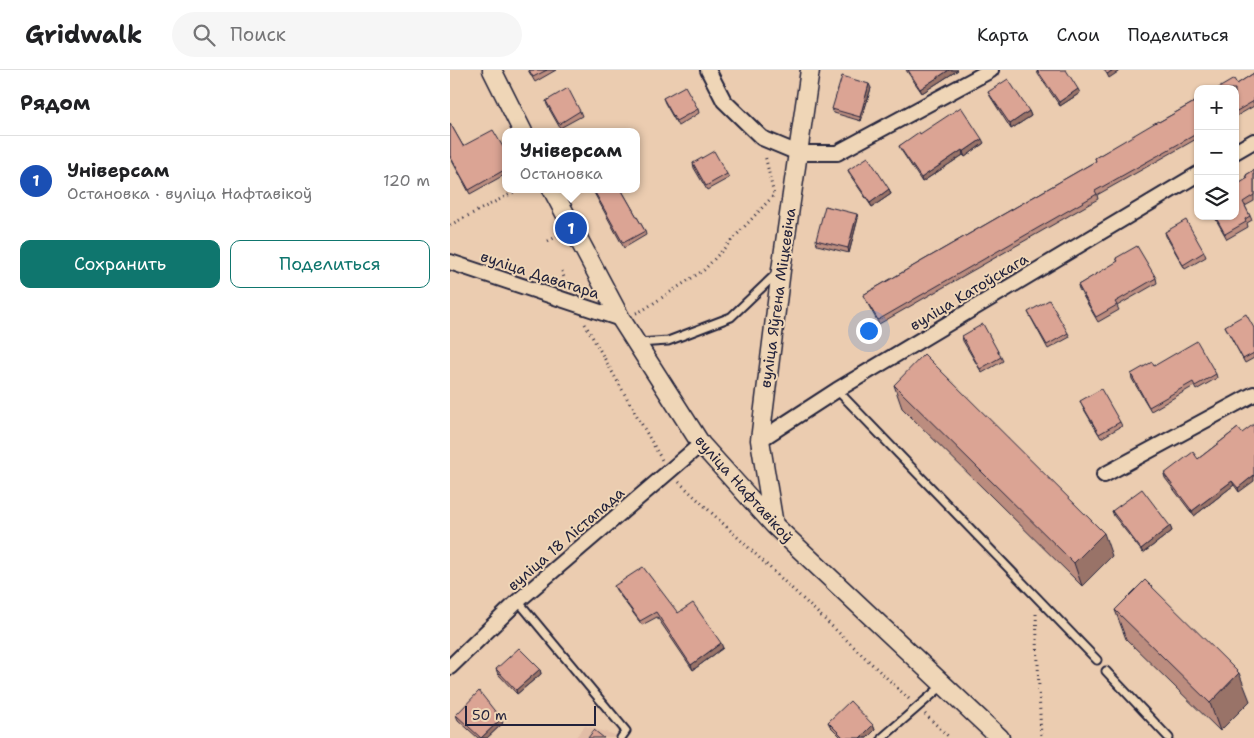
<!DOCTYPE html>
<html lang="ru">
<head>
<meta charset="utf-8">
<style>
	:root { --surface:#fff; --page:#f6f6f6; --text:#202124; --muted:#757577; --line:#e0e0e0; --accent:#0f766e }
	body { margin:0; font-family:"Shantell Sans",sans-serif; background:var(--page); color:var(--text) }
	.controls { position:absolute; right:15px; top:15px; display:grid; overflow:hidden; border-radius:10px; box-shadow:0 1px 4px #0004 }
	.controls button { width:45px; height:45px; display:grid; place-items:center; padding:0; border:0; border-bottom:1px solid var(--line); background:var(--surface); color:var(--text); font:25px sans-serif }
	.scale { position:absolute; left:15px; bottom:12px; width:131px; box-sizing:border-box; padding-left:5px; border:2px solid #22223b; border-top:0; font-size:14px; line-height:18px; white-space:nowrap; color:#22223b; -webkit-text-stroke:4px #efd6b7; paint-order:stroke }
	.you { position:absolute; left:418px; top:260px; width:18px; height:18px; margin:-12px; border:4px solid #fff; border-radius:50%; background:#1a73e8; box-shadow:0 0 0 8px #1a73e833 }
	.badge { display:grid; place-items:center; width:32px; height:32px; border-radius:50%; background:var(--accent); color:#fff; font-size:16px; font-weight:700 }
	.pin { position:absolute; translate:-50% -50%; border:2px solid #fff; box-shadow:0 1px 5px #0006 }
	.popup { position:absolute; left:52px; top:58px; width:138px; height:65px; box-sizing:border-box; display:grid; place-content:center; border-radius:10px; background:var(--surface); filter:drop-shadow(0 1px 4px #0005); font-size:16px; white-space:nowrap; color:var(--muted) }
	.popup b { font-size:19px; color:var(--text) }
	.popup::after { content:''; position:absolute; left:50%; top:100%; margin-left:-10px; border:10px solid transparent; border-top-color:var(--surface) }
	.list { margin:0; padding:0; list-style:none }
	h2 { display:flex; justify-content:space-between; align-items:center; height:65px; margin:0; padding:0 20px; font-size:21px }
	h2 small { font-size:16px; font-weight:400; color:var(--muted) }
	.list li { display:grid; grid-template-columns:32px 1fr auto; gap:15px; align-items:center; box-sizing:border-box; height:90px; padding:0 20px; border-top:1px solid var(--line) }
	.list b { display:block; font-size:19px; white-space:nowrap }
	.list p { margin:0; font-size:16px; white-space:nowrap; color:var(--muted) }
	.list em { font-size:16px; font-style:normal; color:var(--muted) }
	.actions { display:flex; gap:10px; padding:15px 20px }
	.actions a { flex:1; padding:11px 0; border:1px solid var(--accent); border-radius:10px; text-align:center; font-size:18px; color:var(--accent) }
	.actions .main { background:var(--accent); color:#fff }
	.icon { flex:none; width:28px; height:28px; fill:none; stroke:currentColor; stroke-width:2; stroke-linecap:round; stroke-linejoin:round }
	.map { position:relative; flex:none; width:804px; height:668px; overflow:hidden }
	header { display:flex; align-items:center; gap:30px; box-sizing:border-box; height:70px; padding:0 25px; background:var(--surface); border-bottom:1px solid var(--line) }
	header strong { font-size:24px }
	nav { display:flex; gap:28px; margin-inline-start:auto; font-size:18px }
	.search { width:350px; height:45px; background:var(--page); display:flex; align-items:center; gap:12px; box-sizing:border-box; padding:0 18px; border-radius:28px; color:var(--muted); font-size:19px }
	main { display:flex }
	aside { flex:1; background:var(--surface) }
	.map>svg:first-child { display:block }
	.built { fill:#e2bda6 }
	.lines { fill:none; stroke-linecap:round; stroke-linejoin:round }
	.service-casing { stroke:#22223b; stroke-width:11 }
	.minor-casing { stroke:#22223b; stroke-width:18 }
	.tertiary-casing { stroke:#22223b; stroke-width:21 }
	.path { stroke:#22223b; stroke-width:3; stroke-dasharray:1 4; stroke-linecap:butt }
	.service { stroke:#efd6b7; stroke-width:7 }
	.minor { stroke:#efd6b7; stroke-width:14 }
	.tertiary { stroke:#efd6b7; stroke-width:18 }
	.wall { fill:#bc8d7f; stroke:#22223b }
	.shaded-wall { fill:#997368; stroke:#22223b }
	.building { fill:#dba494; stroke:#22223b }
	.labels { text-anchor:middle; stroke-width:4; stroke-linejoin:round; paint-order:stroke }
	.street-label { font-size:15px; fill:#22223b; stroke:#efd6b7 }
</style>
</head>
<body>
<header>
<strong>Gridwalk</strong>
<div class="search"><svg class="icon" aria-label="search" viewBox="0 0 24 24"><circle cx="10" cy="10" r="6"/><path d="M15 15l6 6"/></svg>Поиск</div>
<nav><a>Карта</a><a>Слои</a><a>Поделиться</a></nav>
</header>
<main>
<aside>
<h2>Рядом<small></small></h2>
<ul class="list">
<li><span class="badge" style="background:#1a4fb4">1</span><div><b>Універсам</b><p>Остановка · вуліца Нафтавікоў</p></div><em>120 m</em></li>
</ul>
<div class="actions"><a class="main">Сохранить</a><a>Поделиться</a></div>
</aside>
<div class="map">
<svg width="804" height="668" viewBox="0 0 804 668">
	<rect width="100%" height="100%" fill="#ebccb0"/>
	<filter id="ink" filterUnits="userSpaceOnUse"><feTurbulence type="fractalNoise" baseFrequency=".02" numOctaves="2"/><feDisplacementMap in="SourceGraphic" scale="10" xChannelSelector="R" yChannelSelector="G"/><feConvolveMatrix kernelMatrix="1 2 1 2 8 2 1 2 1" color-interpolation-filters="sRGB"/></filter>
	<g filter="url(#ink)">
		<path class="built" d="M135,656L176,668H125Z"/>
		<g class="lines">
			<defs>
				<path id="service" d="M188,273L218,271L281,247L326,204
					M387,320L647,590
					M68,531L176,661L171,668
					M656,601L719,668
					M432,668L493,615"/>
				<path id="minor" d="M258,0L274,31L312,68L348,83H387L541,0
					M785,82L804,71
					M0,192L171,249
					M310,370L387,320L748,104
					M654,405L804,324
					M0,597L68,531L251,374"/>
				<path id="tertiary" d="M42,0L73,62
					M102,119L171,249L251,374L324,455L550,668
					M324,455L310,370L331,200L360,0"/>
			</defs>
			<use href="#service" class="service-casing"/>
			<use href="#minor" class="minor-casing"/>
			<use href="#tertiary" class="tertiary-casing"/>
			<path class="path" d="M0,155L70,119
				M98,171L108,166
				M112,201L116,214
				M186,243L193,240L254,200L324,125L315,85
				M135,254L212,390
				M229,412L459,629
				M586,544L591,668
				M475,644L500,668"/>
			<use href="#service" class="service"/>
			<use href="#minor" class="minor"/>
			<use href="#tertiary" class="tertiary"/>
		</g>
		<path class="wall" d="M78,0H106L85,12Z
			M456,0H508L472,23Z
			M587,0L630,23L610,36L588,4Z
			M804,3V36L785,47V19L787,14Z
			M421,18L411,51L384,43L382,39Z
			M538,22L579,41L581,46L561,59L540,26Z
			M213,28L248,39L249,43L228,56L215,33Z
			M748,30V68L647,125L648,129L429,254L415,229L413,225L646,91L645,88Z
			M96,31L130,41L132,46L110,58L97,35Z
			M0,53L13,76L56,82V104L20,124L0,87Z
			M470,64L534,73L515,87L513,85L472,112L451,80L449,76Z
			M243,93L277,104L279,108L257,120L244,98Z
			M398,100L439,119L441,124L422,137L400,105Z
			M804,100V131L795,136L802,150L797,153L798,157L777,169L764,146H785L797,109L796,105Z
			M142,119H171L195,161L196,165L174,178Z
			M408,148L399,183L367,175L366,170Z
			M715,162L754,182L756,187L735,199L716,166Z
			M666,188L706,208L707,213L667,236L669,240L648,252L629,219L628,215L668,192Z
			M578,242L618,263L620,267L598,279L580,246Z
			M775,256L804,258V288L795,293L777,260Z
			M512,266L551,287L553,291L532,303L513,271Z
			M704,296L766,304L767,308L746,320L744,316L701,341L682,309L681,304Z
			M444,315L662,486L632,516L452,338Z
			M630,331L670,352L672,356L651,368L632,336Z
			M788,358L789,422L784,415L744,446L715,408L714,404L748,389Z
			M662,441L720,456L722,461L693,483L664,446Z
			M164,516L228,543L273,578L243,600L207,547L192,555L166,520Z
			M665,540L800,631L770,661L676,569Z
			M46,599H90L91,604L67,624L48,604Z
			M6,645L53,653L37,668H28L8,650Z
			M378,652L423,655L425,660L417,668H392L380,656Z"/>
		<path class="shaded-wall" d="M499,0H508L472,23L470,19Z
			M663,0H671L659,8L657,4Z
			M419,14L421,18L411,51L410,47Z
			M628,19L630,23L610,36L609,32Z
			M579,41L581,46L561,59L560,54Z
			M532,69L534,73L515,87L513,82Z
			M512,80L513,85L472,112L471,108Z
			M439,119L441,124L422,137L420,133Z
			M407,144L408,148L399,183L398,178Z
			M804,405V411L789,422L788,418Z
			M782,411L784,415L744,446L742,441Z
			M720,456L722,461L693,483L691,479Z
			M654,463L662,486L632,516L624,493Z
			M271,573L273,578L243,600L241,595Z
			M90,599L91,604L67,624L66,620Z
			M789,603L800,631L770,661L760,633Z
			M51,649L53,653L37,668H31Z
			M423,655L425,660L417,668H410Z"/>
		<path class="building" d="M79,0H97L83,7Z
			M458,0H499L470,19Z
			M587,0H616L628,19L609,32Z
			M654,0H663L657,4Z
			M804,3V31L785,42V19H767L784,9L787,14Z
			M392,6L419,14L410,47L382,39Z
			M558,9L579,41L560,54L538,22Z
			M235,16L248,39L226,51L213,28Z
			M118,18L130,41L109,54L96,31Z
			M748,30V63L645,121L647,124L428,250L413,225L646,91L645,88L708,51L709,52Z
			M511,37L532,69L513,82L512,80L471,108L449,76L469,62L470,64Z
			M0,53L13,76L43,60L56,82V99L19,120L0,86Z
			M264,81L277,104L256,116L243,93Z
			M418,87L439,119L420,133L398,100Z
			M804,100V125L793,132L800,146L795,149L796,152L775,164L765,146H785V116L798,108L796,105Z
			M143,119H171L195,161L173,173Z
			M375,136L407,144L398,178L366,170Z
			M736,150L754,182L733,195L715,162Z
			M687,176L706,208L665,232L667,235L646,247L628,215L668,191L666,188Z
			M599,230L618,263L597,275L578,242Z
			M796,244L804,258V283L793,289L775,256Z
			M533,254L551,287L530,299L512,266Z
			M747,271L766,304L745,316L743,312L699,337L681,304L702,292L704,296Z
			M474,284L654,463L624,493L444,315Z
			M651,319L670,352L649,364L630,331Z
			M804,354V405L788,418L782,411L742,441L714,404L743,382L748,389L788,358L792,363Z
			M692,419L720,456L691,479L662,441Z
			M193,497L228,543L243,533L271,573L241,595L206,542L190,551L164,516Z
			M695,510L789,603L760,633L665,540Z
			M69,578L90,599L66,620L46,599Z
			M29,621L51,649L31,668L6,645Z
			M400,631L423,655L410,668H394L378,652Z
			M144,660L154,668H138Z"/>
	</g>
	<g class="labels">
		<g class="street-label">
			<text transform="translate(90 205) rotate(18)" y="5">вуліца Даватара</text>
			<text transform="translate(519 222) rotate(-31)" y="5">вуліца Катоўскага</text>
			<text transform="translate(328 228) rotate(-82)" y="5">вуліца Яўгена Міцкевіча</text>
			<text transform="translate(294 419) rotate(48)" y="5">вуліца Нафтавікоў</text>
			<text transform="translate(116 469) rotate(-41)" y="5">вуліца 18 Лістапада</text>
		</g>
	</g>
</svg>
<div class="controls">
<button>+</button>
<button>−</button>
<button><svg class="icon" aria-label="layers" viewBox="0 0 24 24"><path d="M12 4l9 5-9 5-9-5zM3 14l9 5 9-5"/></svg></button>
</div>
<div class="scale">50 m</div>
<div class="you"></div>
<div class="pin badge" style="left:121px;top:158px;background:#1a4fb4">1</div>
<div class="popup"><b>Універсам</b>Остановка</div>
</div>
</main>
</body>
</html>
